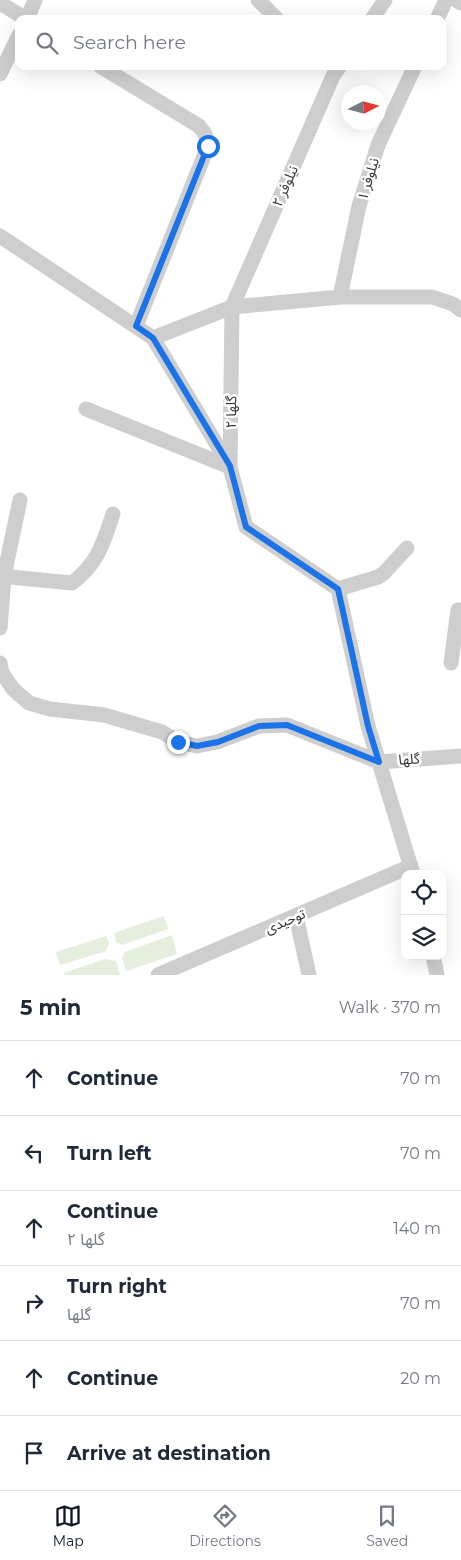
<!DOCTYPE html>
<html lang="en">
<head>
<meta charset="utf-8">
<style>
	:root { --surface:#fff; --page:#f2f2f3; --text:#1f2937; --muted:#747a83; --line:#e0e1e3; --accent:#111827 }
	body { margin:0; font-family:Montserrat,"Noto Sans Arabic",sans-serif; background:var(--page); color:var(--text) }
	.controls { position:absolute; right:15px; bottom:15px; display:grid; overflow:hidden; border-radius:10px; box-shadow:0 5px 20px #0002 }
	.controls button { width:45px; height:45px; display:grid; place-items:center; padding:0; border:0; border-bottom:1px solid var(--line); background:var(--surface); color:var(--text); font:25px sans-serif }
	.compass { position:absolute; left:341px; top:85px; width:45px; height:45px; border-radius:50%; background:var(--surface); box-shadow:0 5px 20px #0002; rotate:84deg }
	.stop { position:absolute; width:15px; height:15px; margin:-11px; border:4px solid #1a73e8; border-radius:50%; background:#fff }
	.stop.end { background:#1a73e8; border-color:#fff; box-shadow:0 1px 5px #0008 }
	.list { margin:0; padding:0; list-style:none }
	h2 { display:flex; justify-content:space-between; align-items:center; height:65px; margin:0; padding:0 20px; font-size:21px }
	h2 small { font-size:16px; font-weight:400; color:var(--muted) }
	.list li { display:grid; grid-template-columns:32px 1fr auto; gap:15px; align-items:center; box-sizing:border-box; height:75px; padding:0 20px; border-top:1px solid var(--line) }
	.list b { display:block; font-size:19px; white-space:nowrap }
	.list p { margin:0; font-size:16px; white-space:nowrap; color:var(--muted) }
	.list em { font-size:16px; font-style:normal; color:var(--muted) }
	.icon { flex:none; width:28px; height:28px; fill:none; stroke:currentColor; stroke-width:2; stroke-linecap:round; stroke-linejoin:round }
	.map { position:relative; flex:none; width:461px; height:975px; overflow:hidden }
	.search { position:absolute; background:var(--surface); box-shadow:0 5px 20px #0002; left:15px; right:15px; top:15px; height:55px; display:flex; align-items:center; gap:12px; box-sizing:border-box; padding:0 18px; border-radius:10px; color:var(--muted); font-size:19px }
	.sheet { height:515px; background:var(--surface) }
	nav { display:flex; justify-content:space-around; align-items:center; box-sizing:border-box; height:70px; border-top:1px solid var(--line); background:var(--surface); font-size:14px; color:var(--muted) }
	nav a { display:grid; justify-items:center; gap:2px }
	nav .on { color:var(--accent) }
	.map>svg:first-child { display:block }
	.green { fill:#e6eede }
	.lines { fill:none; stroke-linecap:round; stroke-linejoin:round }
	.street { stroke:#cecece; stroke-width:15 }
	.route { stroke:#1a73e8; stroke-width:6 }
	.labels { text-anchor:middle; stroke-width:5; stroke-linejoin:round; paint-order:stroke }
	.street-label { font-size:14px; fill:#313131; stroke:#fff }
</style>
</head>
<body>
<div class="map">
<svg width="461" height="975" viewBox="0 0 461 975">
	<rect width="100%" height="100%" fill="#fff"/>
	<path class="green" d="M164,916L168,929L122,945L116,942L114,933Z
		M172,935L177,954L126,971L122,958L125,952Z
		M106,936L109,943L106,951L60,965L56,952Z
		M106,959L116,961L120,975H64L63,973Z"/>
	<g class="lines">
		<path class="street" d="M258,0L277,19
			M456,0L461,3
			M0,3L26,19
			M27,19L35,0
			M372,19L385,0
			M437,19L446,0
			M100,66L199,126L205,134L208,146L136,326
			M340,66L333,76L232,307L230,467L246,527L338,589L368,726L413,874
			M0,74L19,35
			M0,236L153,338L232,307L340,297H432L453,304L461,310
			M340,297L359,206L378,145L415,66
			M153,338L229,465
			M86,409L230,467
			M0,576L72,583C98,563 103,544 113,514
			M338,589L378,577L384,573L407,548
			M0,628L4,576L20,500
			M0,663L2,673L13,689L29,703L50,709L104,715L162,732L178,742L197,746L217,742L259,726L287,725L379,762L461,756
			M451,663L458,610H461
			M296,916L309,975
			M433,956L437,975
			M158,975L411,866"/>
	</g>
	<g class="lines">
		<path class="route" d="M178,742L197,746L218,742L259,726L287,725L379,762L368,726L338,589L246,527L230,466L153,338L136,326L208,146"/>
	</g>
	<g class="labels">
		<g class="street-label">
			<text transform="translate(368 179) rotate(-73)" y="5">نیلوفر ۱</text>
			<text transform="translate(285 186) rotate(-66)" y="5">نیلوفر ۲</text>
			<text transform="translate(231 412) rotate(-89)" y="5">گلها ۲</text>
			<text transform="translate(409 759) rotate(-4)" y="5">گلها</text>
			<text transform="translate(285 921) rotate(-23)" y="5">توحیدی</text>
		</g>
	</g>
</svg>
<div class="controls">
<button><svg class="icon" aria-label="locate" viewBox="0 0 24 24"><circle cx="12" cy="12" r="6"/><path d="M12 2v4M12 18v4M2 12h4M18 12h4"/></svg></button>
<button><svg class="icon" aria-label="layers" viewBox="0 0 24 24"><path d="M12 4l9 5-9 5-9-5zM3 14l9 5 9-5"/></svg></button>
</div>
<svg class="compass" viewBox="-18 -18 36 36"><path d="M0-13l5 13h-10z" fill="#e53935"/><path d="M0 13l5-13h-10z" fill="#747a83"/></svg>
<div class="stop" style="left:208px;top:146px"></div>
<div class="stop end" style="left:178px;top:742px"></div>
<div class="search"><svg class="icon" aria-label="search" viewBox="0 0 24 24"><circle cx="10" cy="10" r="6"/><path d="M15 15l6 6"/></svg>Search here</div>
</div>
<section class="sheet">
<h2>5 min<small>Walk · 370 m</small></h2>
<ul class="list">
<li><svg class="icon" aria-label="ahead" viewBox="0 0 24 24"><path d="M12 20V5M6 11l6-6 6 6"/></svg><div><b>Continue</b></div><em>70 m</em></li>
<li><svg class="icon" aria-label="left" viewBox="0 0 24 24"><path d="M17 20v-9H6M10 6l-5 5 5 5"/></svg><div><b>Turn left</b></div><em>70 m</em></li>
<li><svg class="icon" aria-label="ahead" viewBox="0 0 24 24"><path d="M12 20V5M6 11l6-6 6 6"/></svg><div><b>Continue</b><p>گلها ۲</p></div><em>140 m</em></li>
<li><svg class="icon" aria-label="right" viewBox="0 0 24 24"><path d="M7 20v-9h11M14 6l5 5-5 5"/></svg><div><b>Turn right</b><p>گلها</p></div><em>70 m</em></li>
<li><svg class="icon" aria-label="ahead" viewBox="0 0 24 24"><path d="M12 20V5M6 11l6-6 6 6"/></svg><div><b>Continue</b></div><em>20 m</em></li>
<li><svg class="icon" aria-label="arrive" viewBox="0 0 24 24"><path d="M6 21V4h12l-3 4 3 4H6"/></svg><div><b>Arrive at destination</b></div></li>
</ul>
</section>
<nav>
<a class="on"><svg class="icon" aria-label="map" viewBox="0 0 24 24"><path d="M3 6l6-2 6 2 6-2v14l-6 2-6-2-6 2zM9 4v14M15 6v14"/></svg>Map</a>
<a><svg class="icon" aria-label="directions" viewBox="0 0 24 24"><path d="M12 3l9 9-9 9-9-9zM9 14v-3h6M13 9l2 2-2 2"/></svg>Directions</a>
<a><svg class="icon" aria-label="saved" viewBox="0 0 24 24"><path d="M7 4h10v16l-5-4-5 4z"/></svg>Saved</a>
</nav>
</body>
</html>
